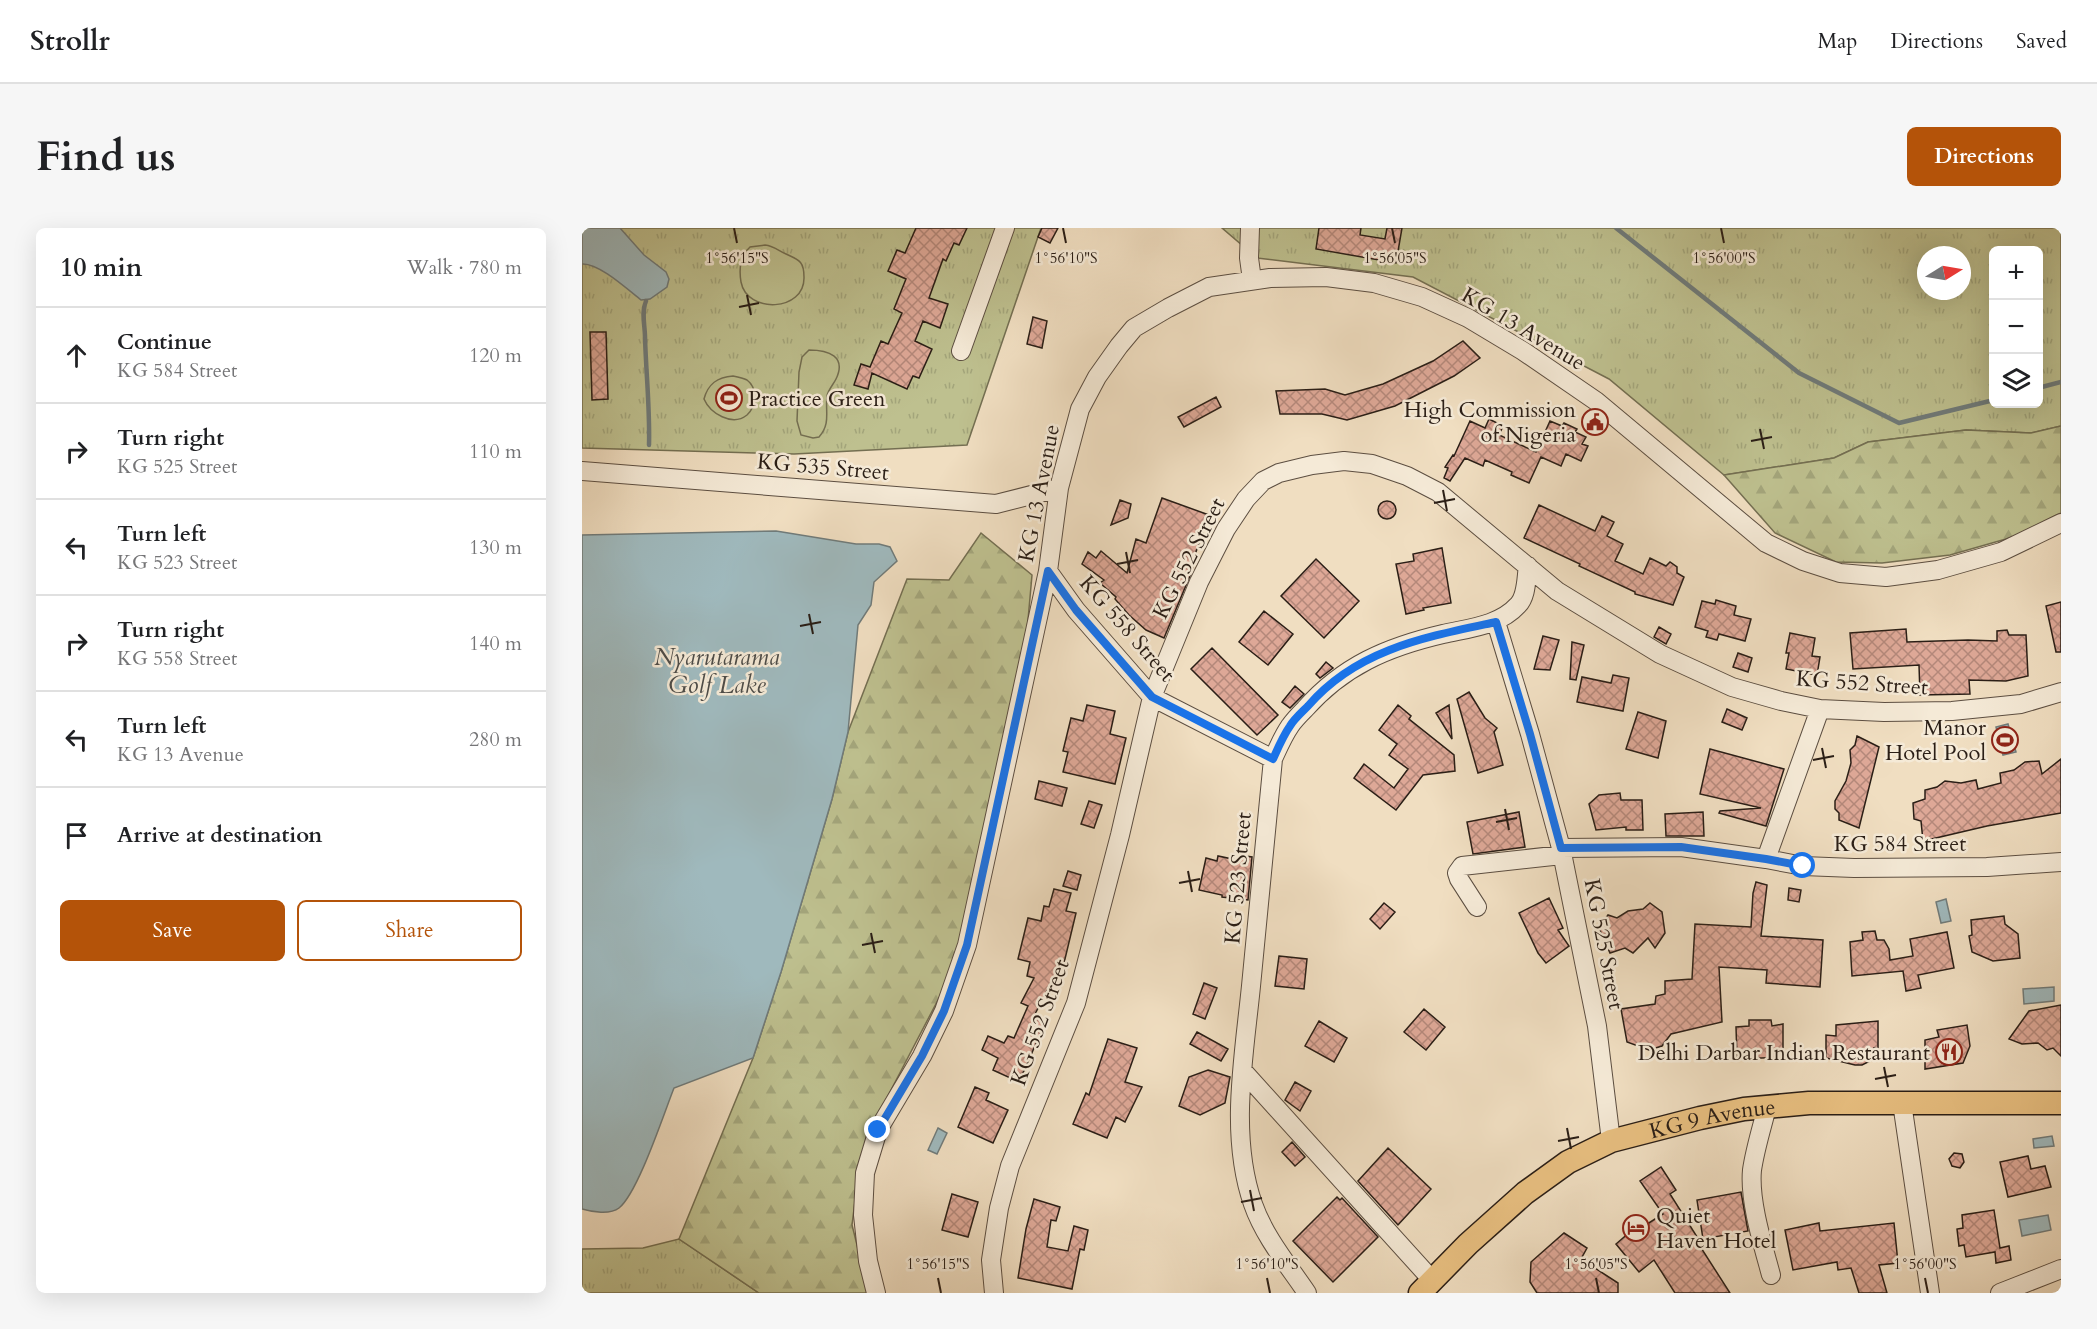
<!DOCTYPE html>
<html lang="en">
<head>
<meta charset="utf-8">
<style>
	:root { --surface:#fff; --page:#f6f6f6; --text:#202124; --muted:#757577; --line:#e0e0e0; --accent:#b45309 }
	body { margin:0; font-family:Cardo,serif; background:var(--page); color:var(--text) }
	.controls { position:absolute; right:18px; top:18px; display:grid; overflow:hidden; border-radius:9px; box-shadow:0 6px 24px #0002 }
	.controls button { width:54px; height:54px; display:grid; place-items:center; padding:0; border:0; border-bottom:2px solid var(--line); background:var(--surface); color:var(--text); font:30px sans-serif }
	.compass { position:absolute; left:1335px; top:18px; width:54px; height:54px; border-radius:50%; background:var(--surface); box-shadow:0 6px 24px #0002; rotate:79deg }
	.stop { position:absolute; width:18px; height:18px; margin:-14px; border:4px solid #1a73e8; border-radius:50%; background:#fff }
	.stop.end { background:#1a73e8; border-color:#fff; box-shadow:0 2px 6px #0008 }
	.list { margin:0; padding:0; list-style:none }
	h2 { display:flex; justify-content:space-between; align-items:center; height:78px; margin:0; padding:0 24px; font-size:26px }
	h2 small { font-size:20px; font-weight:400; color:var(--muted) }
	.list li { display:grid; grid-template-columns:39px 1fr auto; gap:18px; align-items:center; box-sizing:border-box; height:96px; padding:0 24px; border-top:2px solid var(--line) }
	.list b { display:block; font-size:22px; white-space:nowrap }
	.list p { margin:0; font-size:20px; white-space:nowrap; color:var(--muted) }
	.list em { font-size:20px; font-style:normal; color:var(--muted) }
	.actions { display:flex; gap:12px; padding:18px 24px }
	.actions a { flex:1; padding:14px 0; border:2px solid var(--accent); border-radius:9px; text-align:center; font-size:21px; color:var(--accent) }
	.actions .main { background:var(--accent); color:#fff }
	.icon { flex:none; width:33px; height:33px; fill:none; stroke:currentColor; stroke-width:2; stroke-linecap:round; stroke-linejoin:round }
	.map { position:relative; flex:none; width:1479px; height:1065px; overflow:hidden; border-radius:9px }
	header { display:flex; align-items:center; gap:36px; box-sizing:border-box; height:84px; padding:0 30px; background:var(--surface); border-bottom:2px solid var(--line) }
	header strong { font-size:28px }
	nav { display:flex; gap:33px; margin-inline-start:auto; font-size:21px }
	.intro { display:flex; align-items:center; justify-content:space-between; box-sizing:border-box; height:144px; padding:0 36px }
	h1 { margin:0; font-size:42px }
	.button { padding:15px 27px; border-radius:9px; background:var(--accent); color:#fff; font-size:21px; font-weight:700 }
	main { display:flex; gap:36px; padding:0 36px }
	aside { flex:1; background:var(--surface); border-radius:9px; box-shadow:0 6px 24px #0002 }
	.map>svg:first-child { display:block }
	.grass { fill:url(#grass-tufts); stroke:#746f52; stroke-width:1.5; fill-rule:evenodd }
	.forest { fill:url(#forest-firs); stroke:#746f52; stroke-width:1.5 }
	.pitch { fill:#bec08f; stroke:#746f52; stroke-width:1.5 }
	.water { fill:#9fb9bd; stroke:#707b7a; stroke-width:1.5 }
	.lines { fill:none; stroke-linecap:round; stroke-linejoin:round }
	.stream { stroke:#707b7a; stroke-width:4.5 }
	.building { fill:url(#building-cross-hatch); stroke:#2a1e16; stroke-width:1.5 }
	.minor-casing { stroke:#5c4e41; stroke-width:20 }
	.major-casing { stroke:#2a1e16; stroke-width:25 }
	.minor { stroke:#f5ead7; stroke-width:18 }
	.major { stroke:#e8bf80; stroke-width:22 }
	.route { stroke:#1a73e8; stroke-width:8 }
	.ticks { fill:none; stroke:#2a1e16; stroke-width:2 }
	.labels { text-anchor:middle; stroke-width:5; stroke-linejoin:round; paint-order:stroke }
	.street-label { font-size:22px; fill:#2a1e16; stroke:#f5ead7 }
	.poi-label { font-size:22px; fill:#2a1e16; stroke:#f5ead7; text-anchor:end }
	.water-label { font-size:24px; font-style:italic; fill:#4d4c48; stroke:#f5ead7 }
	.ticks-label { font-size:15px; text-anchor:middle; fill:#2a1e16; stroke:#f5ead7; stroke-width:5; stroke-linejoin:round; paint-order:stroke }
</style>
</head>
<body>
<header>
<strong>Strollr</strong>
<nav><a>Map</a><a>Directions</a><a>Saved</a></nav>
</header>
<div class="intro"><h1>Find us</h1><a class="button">Directions</a></div>
<main>
<aside>
<h2>10 min<small>Walk · 780 m</small></h2>
<ul class="list">
<li><svg class="icon" aria-label="ahead" viewBox="0 0 24 24"><path d="M12 20V5M6 11l6-6 6 6"/></svg><div><b>Continue</b><p>KG 584 Street</p></div><em>120 m</em></li>
<li><svg class="icon" aria-label="right" viewBox="0 0 24 24"><path d="M7 20v-9h11M14 6l5 5-5 5"/></svg><div><b>Turn right</b><p>KG 525 Street</p></div><em>110 m</em></li>
<li><svg class="icon" aria-label="left" viewBox="0 0 24 24"><path d="M17 20v-9H6M10 6l-5 5 5 5"/></svg><div><b>Turn left</b><p>KG 523 Street</p></div><em>130 m</em></li>
<li><svg class="icon" aria-label="right" viewBox="0 0 24 24"><path d="M7 20v-9h11M14 6l5 5-5 5"/></svg><div><b>Turn right</b><p>KG 558 Street</p></div><em>140 m</em></li>
<li><svg class="icon" aria-label="left" viewBox="0 0 24 24"><path d="M17 20v-9H6M10 6l-5 5 5 5"/></svg><div><b>Turn left</b><p>KG 13 Avenue</p></div><em>280 m</em></li>
<li><svg class="icon" aria-label="arrive" viewBox="0 0 24 24"><path d="M6 21V4h12l-3 4 3 4H6"/></svg><div><b>Arrive at destination</b></div></li>
</ul>
<div class="actions"><a class="main">Save</a><a>Share</a></div>
</aside>
<div class="map">
<svg width="1479" height="1065" viewBox="0 0 1479 1065">
	<defs>
		<pattern id="grass-tufts" width="24" height="20" patternUnits="userSpaceOnUse" patternTransform="scale(1.5)"><rect width="24" height="20" fill="#bec08f"/><path d="M3 7l-1-3M5 7V3M7 7l1-3M15 17l-1-3M17 17v-4M19 17l1-3" fill="none" stroke="#a3a57b"/></pattern>
		<pattern id="forest-firs" width="22" height="20" patternUnits="userSpaceOnUse" patternTransform="scale(1.5)"><rect width="22" height="20" fill="#bec08f"/><path d="M5 1l3.5 6h-7zM16 11l3.5 6h-7z" fill="#a3a57b"/></pattern>
		<pattern id="building-cross-hatch" width="8" height="8" patternUnits="userSpaceOnUse" patternTransform="scale(1.5)"><rect width="8" height="8" fill="#dea897"/><path d="M0 0l8 8M0 8l8-8" fill="none" stroke="#b4887a"/></pattern>
	</defs>
	<rect width="100%" height="100%" fill="#f0dec1"/>
	<filter id="stains"><feTurbulence type="fractalNoise" baseFrequency=".00333" numOctaves="4"/><feColorMatrix values="0 0 0 0 .2 0 0 0 0 .09 0 0 0 0 .02 0 0 0 .5 -.17"/></filter>
	<radialGradient id="worn" r=".72"><stop offset=".6" stop-color="#630" stop-opacity="0"/><stop offset="1" stop-color="#630" stop-opacity=".3"/></radialGradient>
	<path class="grass" d="M0,0H459L385,217L212,226L0,220Z
		M640,0H1479V198L1449,205L1384,202L1286,214L1252,230L1142,247L1027,151L831,49L675,30ZM1412,22H1456V176H1412ZM1344,27H1380V63H1344Z
		M97,1011L177,1065H0V1021L61,1020Z"/>
	<path class="forest" d="M1479,198V285L1431,309L1368,327L1300,335L1254,334L1193,305L1142,247L1252,230L1286,214L1384,202L1449,205Z
		M399,305L450,347L441,448L369,747L297,885L277,942L270,997L287,1065H177L97,1011L171,830L199,744L250,571L266,504L325,351L367,352Z"/>
	<path class="pitch" d="M183,17C192,18 197,23 204,26C217,32 222,33 222,49C223,84 165,86 159,54C157,42 158,28 168,19Z
		M227,122C246,122 265,128 254,151C251,157 246,162 245,168C243,183 249,196 237,209L231,210L219,207L215,193L217,144L220,129Z
		M151,148C156,149 161,150 165,152C176,160 174,179 165,187C150,199 128,185 122,171C126,156 135,149 151,148Z"/>
	<path class="water" d="M0,0H38L62,27L84,44L87,51L85,59L68,71L59,72C45,61 17,35 0,36Z
		M194,303L274,316H297L308,319L315,333L292,354L289,377L276,397L266,504L250,571L199,744L171,830L92,860C82,885 56,965 37,980C28,987 10,984 0,981V307Z
		M1426,496L1434,524L1421,527L1414,499Z
		M1364,671L1369,693L1359,695L1354,674Z
		M1472,759V773L1442,776L1441,761Z
		M356,900L365,905L355,926L346,922Z
		M1470,908L1472,918L1452,920L1451,911Z
		M1466,987L1469,1002L1440,1008L1437,992Z"/>
	<g class="lines">
		<path class="stream" d="M1034,0L1217,145L1317,195L1412,172
			M64,73C59,85 63,97 63,109C64,145 68,181 67,217
			M1456,160L1479,154"/>
	</g>
	<path class="building" d="M334,0H385L377,17L372,15L364,33L361,31L347,70L366,76L358,100L341,93L333,113L350,121L337,150L331,148L325,161L290,145L286,161L272,157L279,136L288,139L299,113L306,116L320,85L312,81L324,51L306,43L315,22L323,25Z
		M460,0H476L468,15L456,9Z
		M737,0H779L778,7L803,11L805,0H820L814,35L734,21Z
		M451,89L465,93L460,120L445,116Z
		M8,104H24L26,171L10,172Z
		M881,113L898,130L872,148L813,178L765,192L740,186H698L694,163L743,161L763,167L801,156L851,133Z
		M634,169L639,179L602,199L596,189Z
		M907,191L921,198L917,207L954,224L968,193L980,198L982,195L995,201L993,204L1004,209L1000,216L1006,218L999,233L984,226L979,238L959,229L947,255L929,247L930,244L903,232L901,238L883,230L868,253L862,250L866,240L863,239L871,227L872,228L888,193L903,200Z
		M580,270L627,287L609,338H611L610,343L582,410L564,402L547,387L533,371L534,369L518,355L522,352L500,336L506,324L514,330L519,323L545,345L554,311L564,315Z
		M538,272L549,276L546,290L529,297Z
		M796 282a9 9 0 1 1 18 0a9 9 0 1 1-18 0Z
		M957,277L1013,303L1020,288L1032,294L1025,308L1041,316L1033,333L1061,346L1068,330L1084,338L1088,334L1095,339V345L1102,349L1091,377L1053,366V364L997,338L998,336L942,310Z
		M860,320L869,375L841,380L842,382L824,386L814,336L832,333L831,326Z
		M734,331L777,373L742,410L699,368Z
		M1134,372L1154,378L1152,387L1169,391L1163,413L1137,406L1135,412L1124,409L1126,403L1113,399L1120,373L1133,376Z
		M1479,374V424H1474L1464,378Z
		M682,383L711,406L686,437L657,414Z
		M1077,399L1089,406L1084,416L1072,409Z
		M1324,401L1325,414L1386,412L1415,413V403L1425,402L1427,407H1444L1446,448L1424,453L1387,452L1388,466L1338,467L1337,437L1271,441L1268,405Z
		M1208,405L1233,410L1230,428L1238,429L1235,447L1204,441L1207,425H1204Z
		M961,408L977,412L968,442L952,441Z
		M990,414L1002,417L994,452L988,451Z
		M630,420L696,487L675,507L609,441Z
		M1156,425L1170,430L1166,444L1151,439Z
		M744,434L751,440L738,450L734,446Z
		M1031,447L1047,450L1041,483L995,474L1000,449L1029,455Z
		M713,458L722,466L708,480L700,474Z
		M887,464L903,490L915,500L912,504L921,537L896,545L875,471Z
		M505,477L533,483L528,506L544,510L533,556L481,544L486,524L481,523L489,490L501,493Z
		M816,477L829,488L827,491L872,527L873,543L841,547L814,582L772,550L782,536L812,560L826,541L807,527L815,516L797,502Z
		M867,477L870,511L854,485Z
		M1145,481L1165,490L1160,502L1140,494Z
		M1056,484L1084,493L1076,530L1044,521Z
		M1275,508L1297,519L1277,600L1257,592V585L1253,581V573L1264,553L1269,535L1268,522L1273,517Z
		M1128,521L1202,541L1184,598L1137,585L1138,583L1179,580L1118,566Z
		M1479,531V585L1405,598L1341,613L1339,593L1332,591L1331,575L1343,571V562L1355,559L1363,553L1379,555L1394,552L1396,561L1419,555L1418,545L1432,542L1443,534L1457,533L1460,546Z
		M457,553L485,560L480,578L453,571Z
		M1038,565L1039,572H1060L1061,602H1044V599L1014,602L1007,576L1017,567Z
		M507,573L520,577L512,600L499,596Z
		M937,584L943,619L891,626L885,594Z
		M1121,584L1122,608H1084L1083,586Z
		M656,627L670,629L666,672L640,669V667L617,662L624,630L635,633L636,628L655,632Z
		M486,643L499,647L495,662L481,658Z
		M1174,654L1185,657L1179,708L1241,712L1238,759L1184,755L1185,742L1137,739L1140,794L1089,806L1080,818L1067,822L1045,814L1039,781L1073,776L1074,768L1083,766V753L1110,751L1113,696L1169,699L1171,665Z
		M1207,660L1219,662L1217,674L1206,672Z
		M472,661L489,665L484,683L494,685L477,756L469,755L452,788L464,793L437,854L411,842L416,830L400,822L406,808L422,815L426,808L432,810L446,778L439,775L452,750L445,748L448,734L436,731L446,690L459,693L462,678L467,679Z
		M967,670L981,700L976,702L987,718L964,735L956,725L937,685Z
		M802,675L813,684L798,701L788,691Z
		M1068,675L1080,684L1083,705L1073,720L1066,710L1051,725L1043,720L1028,725L1017,700L1026,687L1035,690L1046,683L1061,681Z
		M1422,688L1423,696L1436,706L1438,730L1411,733L1390,724L1387,708L1390,707L1389,692Z
		M1293,703L1295,712H1302L1307,721L1308,732L1331,728L1328,711L1365,704L1372,740L1336,747L1339,760L1324,763L1321,743L1270,748L1268,714L1281,712L1280,704Z
		M697,728L725,731L722,761L693,758Z
		M622,755L635,760L623,791L611,786Z
		M1479,777V828L1471,820L1465,822L1456,815L1440,816L1427,811L1447,783Z
		M842,781L863,799L844,822L822,804Z
		M1167,792H1189L1190,798L1201,796V829L1155,831L1154,799L1167,798Z
		M737,793L765,810L752,834L723,818Z
		M1296,793V821L1292,820L1290,832L1280,837H1273L1244,830V807L1254,808V797Z
		M1385,797L1388,818L1381,835L1343,841V812L1357,809L1355,802Z
		M615,804L646,821L639,833L608,816Z
		M526,811L555,820L543,854L560,859L543,894L534,889L525,910L491,896L504,865L507,867Z
		M626,842L648,849L643,875L618,887L597,878L607,849Z
		M713,854L729,863L718,883L703,872Z
		M393,859L407,865L404,872L426,882L411,915L376,899Z
		M710,914L723,929L713,938L700,924Z
		M806,920L849,961L816,997L776,953Z
		M1372,925L1380,926L1382,934L1378,940L1370,938L1367,931Z
		M1446,928L1449,941L1463,938L1469,959L1426,969L1418,934Z
		M1079,939L1094,962L1088,966L1117,1012H1114L1148,1065H1093L1072,1032L1057,1044L1034,1016L1056,997L1059,1000L1081,986L1058,953Z
		M1159,964L1166,1003L1121,1011L1115,972Z
		M370,966L396,974L386,1009L360,1002Z
		M755,969L758,972L760,970L796,1009L751,1054L711,1013Z
		M452,971L478,979L474,993L469,992L465,1019L486,1023L492,998L506,1002L502,1022L498,1021L490,1061L436,1050L444,1001Z
		M1412,982L1418,1020L1427,1018L1429,1032L1414,1035L1413,1024L1384,1029L1382,1017L1377,1018L1375,1001L1381,1000L1380,987Z
		M1237,995L1238,1003L1312,995L1316,1035L1297,1037L1305,1065H1277L1269,1040L1256,1042L1255,1034L1211,1042L1203,1002Z
		M982,1005L1005,1020L999,1031L1036,1055V1065H955L948,1054L949,1034Z"/>
	<g class="lines">
		<defs>
			<path id="minor" d="M668,0L667,30L670,52
				M379,123L423,0
				M0,243L414,276L477,260
				M466,343L494,382L570,469L691,531
				M914,394L948,506L979,620L1015,798L1029,913
				M979,620L1099,619L1184,631L1221,638L1272,640L1405,639L1479,634
				M1184,631L1238,481
				M895,679L877,651L875,645L880,638L980,627
				M661,843L850,1052
				M1320,875L1348,1065
				M1185,879C1180,899 1173,921 1170,942C1167,973 1181,1017 1189,1047
				M294,1065L286,1033L281,987L283,945L296,902L340,828L362,783L385,717L466,343L477,260L498,181L515,149L537,118L552,100L586,80L627,59L688,50L744,49L792,55L840,69L886,90L941,123L1014,173L1184,315L1221,333L1258,345L1304,349L1356,342L1419,324L1479,295
				M412,1065L409,1032L417,980L428,938L494,775L538,607L570,469L617,354L644,301L664,271L681,253L697,245L730,237L762,233L790,236L825,248L856,264L975,363L1078,426L1150,459L1199,473L1238,481L1302,484L1370,483L1439,476L1479,464
				M725,1065C706,1037 682,1008 671,976C647,907 662,829 669,758C676,682 684,607 691,531C696,520 701,508 708,498C712,492 718,486 723,481C761,438 805,419 861,406C887,400 917,398 936,377C945,368 944,350 946,338
				M1418,1065L1479,1041"/>
			<g id="major">
				<path id="s1" d="M838,1065L886,1016L943,965L986,934L1029,913L1118,890L1162,881L1227,875H1479"/>
			</g>
		</defs>
		<use href="#minor" class="minor-casing"/>
		<use href="#major" class="major-casing"/>
		<use href="#minor" class="minor"/>
		<use href="#major" class="major"/>
	</g>
	<g class="lines">
		<path class="route" d="M296,902L340,828L362,783L385,717L466,343L494,382L570,469L691,531C696,520 701,508 708,498C712,491 720,484 726,478C775,421 844,409 914,394L948,506L979,620L1099,619L1184,631L1221,638"/>
	</g>
	<path class="ticks" d="M152,0L155,15M481,0L484,15M810,0L813,15M1139,0L1142,15M165,67L169,87M157,79L177,75M1178,201L1182,221M1169,213L1190,209M861,262L865,283M852,275L873,271M544,324L548,345M535,336L556,332M227,386L231,406M218,398L239,394M1240,520L1244,540M1231,532L1252,528M923,581L927,602M914,594L935,590M606,643L610,664M597,655L618,651M289,705L293,725M280,717L301,713M1302,839L1306,859M1293,851L1314,847M985,900L989,921M976,913L997,909M668,962L672,983M659,974L680,970M356,1050L359,1065M685,1050L688,1065M1014,1050L1017,1065M1343,1050L1346,1065"/>
	<defs>
		<symbol id="stadium-ring" viewBox="-11 -11 22 22"><circle r="9.5" fill="#f5ead7" stroke="#8f2418" stroke-width="1.5"/><path d="M0-5a6.5 5 0 1 0 0 10a6.5 5 0 1 0 0-10ZM-3.5-1.8h7v3.6h-7Z" fill="#8f2418"/></symbol>
		<symbol id="civic-ring" viewBox="-11 -11 22 22"><circle r="9.5" fill="#f5ead7" stroke="#8f2418" stroke-width="1.5"/><path d="M-.6-6.5H3V-4.5H.6V-3L4-1V1h2V6H-6V1h2V-1L-.6-3ZM-1.2 2.5V6h2.4V2.5Z" fill="#8f2418"/></symbol>
		<symbol id="restaurant-ring" viewBox="-11 -11 22 22"><circle r="9.5" fill="#f5ead7" stroke="#8f2418" stroke-width="1.5"/><path d="M-5-6h1v4h1v-4h1v4h1v-4h1v5L-1.5 .5V6h-2V.5L-5-1ZM5-6V6H3V1.5H1.5Q1.5-4 5-6Z" fill="#8f2418"/></symbol>
		<symbol id="hotel-ring" viewBox="-11 -11 22 22"><circle r="9.5" fill="#f5ead7" stroke="#8f2418" stroke-width="1.5"/><path d="M-6-4.5h1.5V1H6V5H4.5V3h-9V5H-6ZM-4 0a1.8 1.8 0 1 1 3.6 0ZM.5 0V-2.5h3Q6-2.5 6 0Z" fill="#8f2418"/></symbol>
	</defs>
	<g fill-rule="evenodd">
		<use href="#stadium-ring" x="132" y="155" width="30" height="30"/>
		<use href="#civic-ring" x="998" y="179" width="30" height="30"/>
		<use href="#stadium-ring" x="1408" y="497" width="30" height="30"/>
		<use href="#restaurant-ring" x="1352" y="809" width="30" height="30"/>
		<use href="#hotel-ring" x="1039" y="985" width="30" height="30"/>
	</g>
	<g class="labels">
		<g class="street-label">
			<text transform="translate(942 100) rotate(31)" y="8">KG 13 Avenue</text>
			<text transform="translate(241 238) rotate(5)" y="8">KG 535 Street</text>
			<text transform="translate(456 265) rotate(-79)" y="8">KG 13 Avenue</text>
			<text transform="translate(606 330) rotate(-63)" y="8">KG 552 Street</text>
			<text transform="translate(546 400) rotate(49)" y="8">KG 558 Street</text>
			<text transform="translate(1280 454) rotate(4)" y="8">KG 552 Street</text>
			<text x="1318" y="623">KG 584 Street</text>
			<text transform="translate(655 650) rotate(-85)" y="8">KG 523 Street</text>
			<text transform="translate(1023 716) rotate(79)" y="8">KG 525 Street</text>
			<text transform="translate(457 794) rotate(-70)" y="8">KG 552 Street</text>
			<text dy="8" stroke="none"><textPath href="#s1" startOffset="350">KG 9 Avenue</textPath></text>
		</g>
		<g class="poi-label">
			<text x="166" y="178" text-anchor="start">Practice Green</text>
			<text x="994" y="189">High Commission<tspan x="994" dy="25">of Nigeria</tspan></text>
			<text x="1404" y="507">Manor<tspan x="1404" dy="25">Hotel Pool</tspan></text>
			<text x="1348" y="832">Delhi Darbar Indian Restaurant</text>
			<text x="1074" y="995" text-anchor="start">Quiet<tspan x="1074" dy="25">Haven Hotel</tspan></text>
		</g>
		<g class="water-label">
			<text x="135" y="437">Nyarutarama<tspan x="135" dy="28">Golf Lake</tspan></text>
		</g>
	</g>
	<g class="ticks-label">
		<text x="155" y="35">1°56'15"S</text>
		<text x="484" y="35">1°56'10"S</text>
		<text x="813" y="35">1°56'05"S</text>
		<text x="1142" y="35">1°56'00"S</text>
		<text x="356" y="1041">1°56'15"S</text>
		<text x="685" y="1041">1°56'10"S</text>
		<text x="1014" y="1041">1°56'05"S</text>
		<text x="1343" y="1041">1°56'00"S</text>
	</g>
	<rect width="100%" height="100%" filter="url(#stains)"/>
	<rect width="100%" height="100%" fill="url(#worn)"/>
</svg>
<div class="controls">
<button>+</button>
<button>−</button>
<button><svg class="icon" aria-label="layers" viewBox="0 0 24 24"><path d="M12 4l9 5-9 5-9-5zM3 14l9 5 9-5"/></svg></button>
</div>
<svg class="compass" viewBox="-18 -18 36 36"><path d="M0-13l5 13h-10z" fill="#e53935"/><path d="M0 13l5-13h-10z" fill="#757577"/></svg>
<div class="stop" style="left:1221px;top:638px"></div>
<div class="stop end" style="left:296px;top:902px"></div>
</div>
</main>
</body>
</html>
